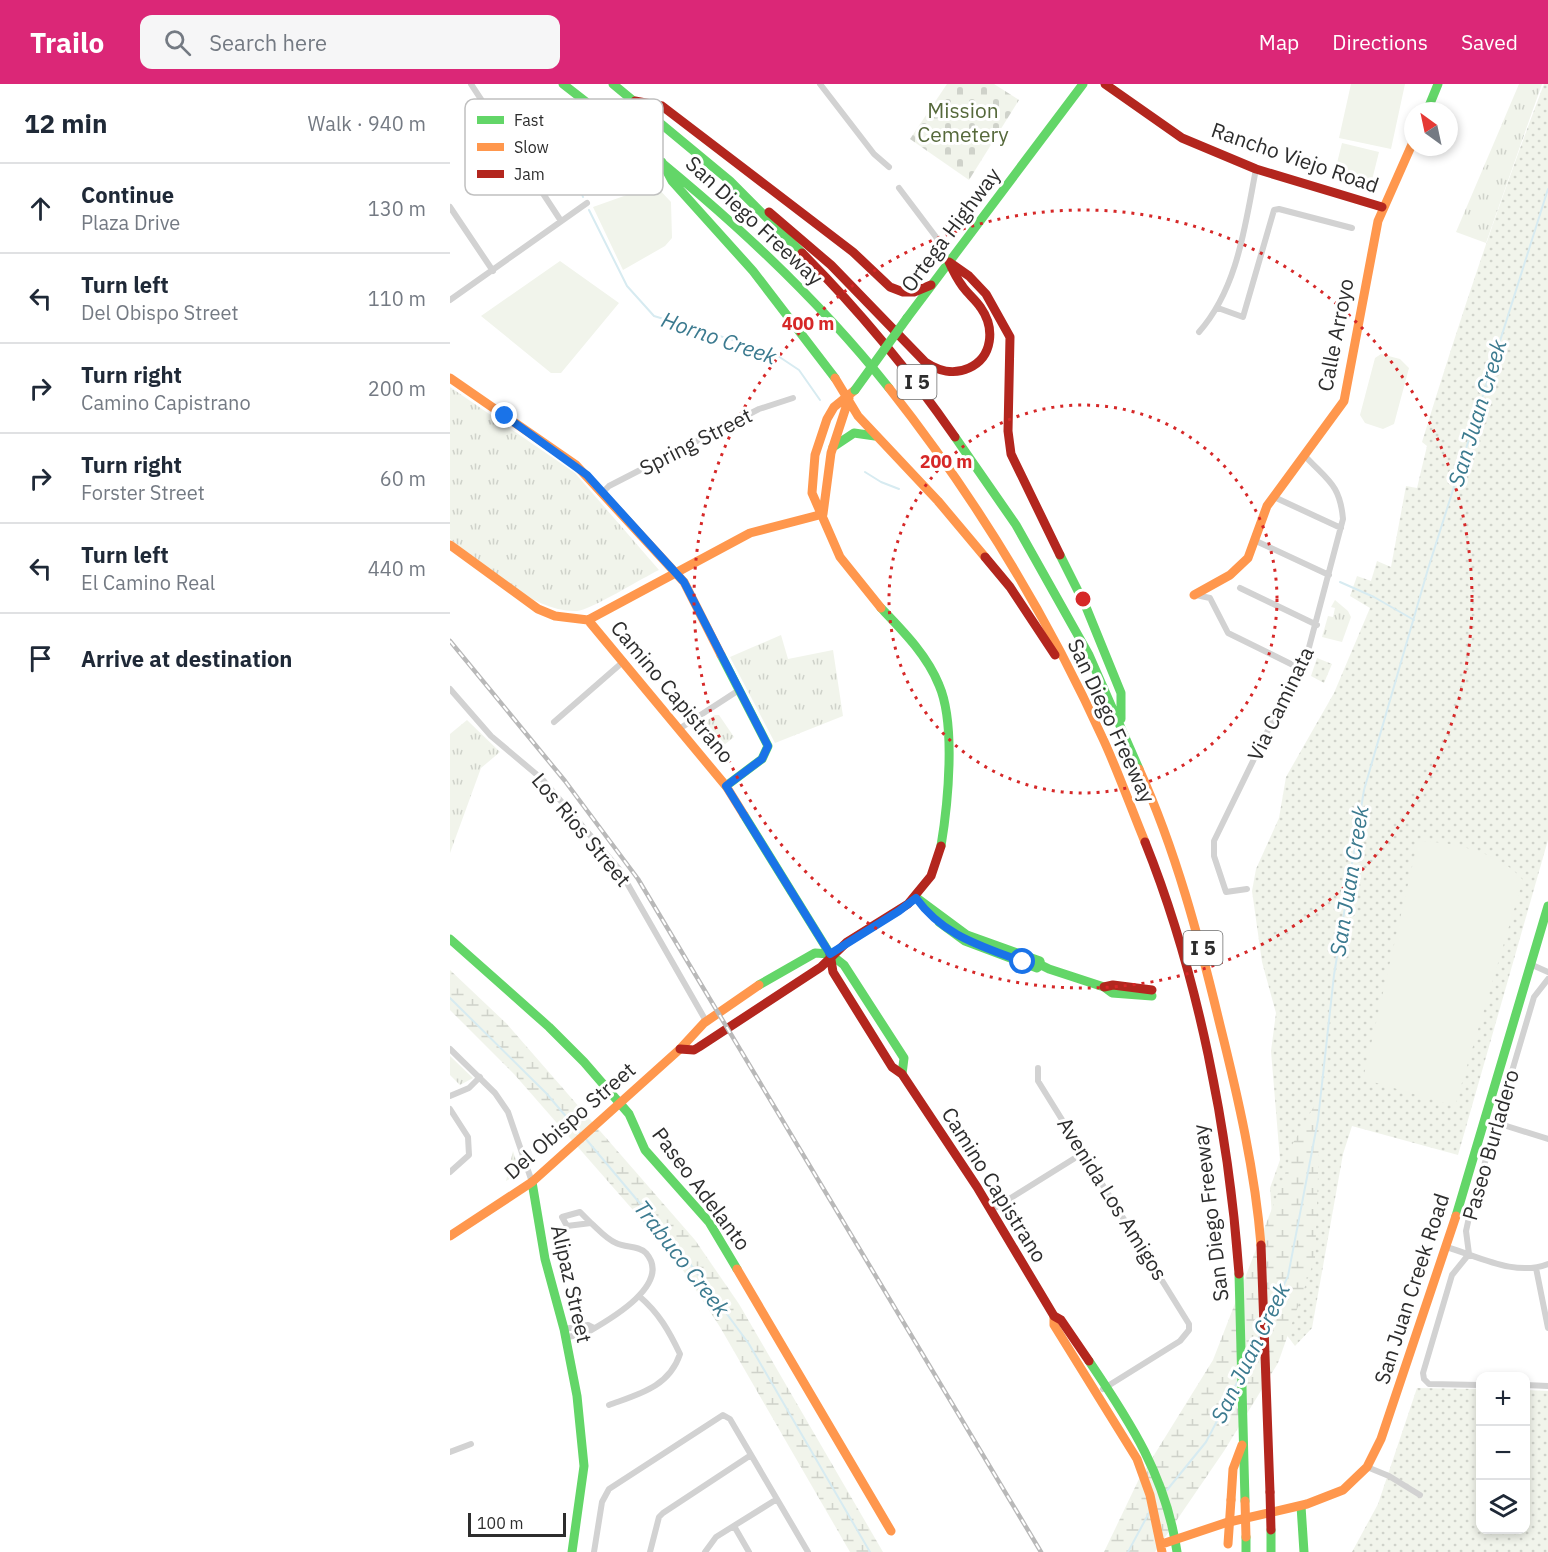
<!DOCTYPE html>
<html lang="en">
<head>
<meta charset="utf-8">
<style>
	:root { --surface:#fff; --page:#f6f6f7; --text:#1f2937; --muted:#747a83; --line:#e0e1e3; --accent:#db2777 }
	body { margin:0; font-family:"IBM Plex Sans",sans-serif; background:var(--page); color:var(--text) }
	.controls { position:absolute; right:18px; bottom:18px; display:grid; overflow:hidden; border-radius:12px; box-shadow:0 3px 9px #0003 }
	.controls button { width:54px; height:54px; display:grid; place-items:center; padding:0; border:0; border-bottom:2px solid var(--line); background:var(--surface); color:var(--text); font:30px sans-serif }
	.compass { position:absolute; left:954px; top:18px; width:54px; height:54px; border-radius:50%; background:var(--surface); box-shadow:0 3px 9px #0003; rotate:327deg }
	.scale { position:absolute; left:18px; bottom:15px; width:98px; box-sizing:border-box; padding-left:6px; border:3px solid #2d2d2d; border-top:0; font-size:16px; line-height:21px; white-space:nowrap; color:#2d2d2d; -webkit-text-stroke:4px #fff; paint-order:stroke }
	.stop { position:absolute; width:18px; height:18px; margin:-14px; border:4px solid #1a73e8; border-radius:50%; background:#fff }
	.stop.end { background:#1a73e8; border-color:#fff; box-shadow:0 2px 6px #0008 }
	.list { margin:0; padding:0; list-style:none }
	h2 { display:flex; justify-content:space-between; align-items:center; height:78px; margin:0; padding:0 24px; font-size:26px }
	h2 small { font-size:20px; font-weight:400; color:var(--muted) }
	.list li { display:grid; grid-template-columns:39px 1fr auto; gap:18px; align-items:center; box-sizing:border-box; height:90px; padding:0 24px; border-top:2px solid var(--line) }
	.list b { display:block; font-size:22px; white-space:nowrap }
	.list p { margin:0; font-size:20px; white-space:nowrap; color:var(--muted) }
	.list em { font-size:20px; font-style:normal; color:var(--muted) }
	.icon { flex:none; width:33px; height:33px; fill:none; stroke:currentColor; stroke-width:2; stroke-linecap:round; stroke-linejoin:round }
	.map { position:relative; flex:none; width:1098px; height:1468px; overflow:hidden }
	header { display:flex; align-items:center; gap:36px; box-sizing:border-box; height:84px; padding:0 30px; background:var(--accent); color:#fff }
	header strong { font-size:28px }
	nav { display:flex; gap:33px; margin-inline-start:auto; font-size:21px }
	.search { width:420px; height:54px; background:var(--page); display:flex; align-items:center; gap:15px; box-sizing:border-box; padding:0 21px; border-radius:12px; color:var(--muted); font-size:22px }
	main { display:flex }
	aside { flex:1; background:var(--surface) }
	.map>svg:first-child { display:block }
	.grass { fill:url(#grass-dots) }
	.wetland { fill:url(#wetland-marsh) }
	.cemetery { fill:url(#cemetery-stones) }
	.park { fill:url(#park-tufts) }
	.pitch { fill:#f1f4eb }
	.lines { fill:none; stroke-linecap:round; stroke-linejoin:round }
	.stream { stroke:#d7ebf1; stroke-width:2 }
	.street { stroke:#d2d2d2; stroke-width:6 }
	.fast { stroke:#63d668; stroke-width:9 }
	.slow { stroke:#ff974d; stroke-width:9 }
	.jam { stroke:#b3261e; stroke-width:9 }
	.rail-casing { stroke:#b9b9b9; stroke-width:4.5 }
	.rail { stroke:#fff; stroke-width:2; stroke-dasharray:7; stroke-linecap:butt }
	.fast-bridge { stroke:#63d668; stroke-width:9 }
	.slow-bridge { stroke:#ff974d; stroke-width:9 }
	.jam-bridge { stroke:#b3261e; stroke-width:9 }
	.route { stroke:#1a73e8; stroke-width:8 }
	.ring { fill:none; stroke:#d62828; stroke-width:3; stroke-dasharray:3 6 }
	.labels { text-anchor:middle; stroke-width:6; stroke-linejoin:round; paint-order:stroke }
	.shield { fill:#fff; stroke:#6c6c6c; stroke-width:1.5 }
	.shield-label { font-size:20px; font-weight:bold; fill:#2d2d2d }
	.park-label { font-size:21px; fill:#56693b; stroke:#fff }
	.street-label { font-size:21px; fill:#2d2d2d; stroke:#fff }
	.water-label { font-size:22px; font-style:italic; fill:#3b7a8f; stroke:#fff }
	.key { fill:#fff; stroke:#c0c0c0; stroke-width:1.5 }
	.key-label { font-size:16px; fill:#2d2d2d }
	.centre { fill:#d62828; stroke:#fff; stroke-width:3 }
	.ring-label { font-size:18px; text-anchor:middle; font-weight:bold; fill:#d62828; stroke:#fff; stroke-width:6; stroke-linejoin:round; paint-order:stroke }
</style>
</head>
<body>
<header>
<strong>Trailo</strong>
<div class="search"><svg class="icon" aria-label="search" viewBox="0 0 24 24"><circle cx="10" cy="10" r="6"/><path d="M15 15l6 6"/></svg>Search here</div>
<nav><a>Map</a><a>Directions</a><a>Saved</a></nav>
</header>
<main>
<aside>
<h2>12 min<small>Walk · 940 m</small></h2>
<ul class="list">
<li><svg class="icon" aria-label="ahead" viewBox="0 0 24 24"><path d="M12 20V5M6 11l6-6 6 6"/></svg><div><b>Continue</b><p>Plaza Drive</p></div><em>130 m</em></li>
<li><svg class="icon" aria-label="left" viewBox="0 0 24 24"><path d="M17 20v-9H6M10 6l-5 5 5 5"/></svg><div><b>Turn left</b><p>Del Obispo Street</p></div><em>110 m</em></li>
<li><svg class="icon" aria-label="right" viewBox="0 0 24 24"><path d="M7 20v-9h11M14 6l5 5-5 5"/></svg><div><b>Turn right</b><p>Camino Capistrano</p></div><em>200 m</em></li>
<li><svg class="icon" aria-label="right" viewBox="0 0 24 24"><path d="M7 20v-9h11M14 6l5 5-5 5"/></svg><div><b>Turn right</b><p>Forster Street</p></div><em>60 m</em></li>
<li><svg class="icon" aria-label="left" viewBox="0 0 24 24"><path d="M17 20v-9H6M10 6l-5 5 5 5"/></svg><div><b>Turn left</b><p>El Camino Real</p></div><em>440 m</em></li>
<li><svg class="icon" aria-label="arrive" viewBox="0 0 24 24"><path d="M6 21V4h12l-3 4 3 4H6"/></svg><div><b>Arrive at destination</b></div></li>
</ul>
</aside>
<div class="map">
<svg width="1098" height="1468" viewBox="0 0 1098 1468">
	<defs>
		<pattern id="grass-dots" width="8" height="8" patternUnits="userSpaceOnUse" patternTransform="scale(1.5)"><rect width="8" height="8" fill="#f1f4eb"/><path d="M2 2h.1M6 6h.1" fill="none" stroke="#cfd2ca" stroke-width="1.8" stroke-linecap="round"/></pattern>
		<pattern id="wetland-marsh" width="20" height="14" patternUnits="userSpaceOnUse" patternTransform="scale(1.5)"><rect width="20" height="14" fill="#f1f4eb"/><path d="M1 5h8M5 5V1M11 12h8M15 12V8" fill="none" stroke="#cfd2ca"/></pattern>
		<pattern id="cemetery-stones" width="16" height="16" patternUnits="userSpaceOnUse" patternTransform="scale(1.5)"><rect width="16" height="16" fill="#f1f4eb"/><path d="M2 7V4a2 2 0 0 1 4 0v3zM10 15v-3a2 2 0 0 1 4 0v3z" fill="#cfd2ca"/></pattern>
		<pattern id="park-tufts" width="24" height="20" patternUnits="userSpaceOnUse" patternTransform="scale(1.5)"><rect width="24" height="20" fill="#f1f4eb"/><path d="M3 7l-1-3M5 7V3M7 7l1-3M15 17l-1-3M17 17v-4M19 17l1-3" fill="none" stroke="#cfd2ca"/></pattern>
	</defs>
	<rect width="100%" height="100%" fill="#fff"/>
	<path class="grass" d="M1094,0H1098V756L1008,1071L902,1042L893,1070L862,1244L845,1262L830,1242L820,1104L830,1076L821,967L826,929L812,878L802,807L806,785L829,734L836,693L884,609L920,524L900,512L907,492L921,497L927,477L941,483L956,402L967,404L977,362L972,358C1009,237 1049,118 1094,0Z
		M867,574L882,580L874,599L861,592Z
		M967,1304L1030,1305V1446H1076V1306L1098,1307V1468H902L928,1420Z"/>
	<path class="wetland" d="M0,886L57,940L245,1156L289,1220L433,1468H400L270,1243L225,1174L64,990L0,926Z
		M871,1010L865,1174L828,1279L774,1367L705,1468H654L688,1397L763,1276L835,1091L843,1059Z"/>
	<path class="cemetery" d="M497,0H544L569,16L519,96L460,55Z"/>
	<path class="park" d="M1069,0H1092L1036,159L1006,148Z
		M0,303L125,389L209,486C194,493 139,527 127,527C83,529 33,480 0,455Z
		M885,516L898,527L901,533L892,558L872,553L878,532L883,533L885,524L881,523Z
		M331,551L338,575L383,566L393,632L325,659L280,573Z
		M265,631H269L284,653L264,669L247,648L248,643Z
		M17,636L50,668L31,684L0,769V650Z
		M0,972L23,994L10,1001L0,991Z
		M63,1067L70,1089L56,1097Z"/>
	<path class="pitch" d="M901,0H955L941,65L889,54Z
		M892,59L929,68L921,100L884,91Z
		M205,101L221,118L222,154L215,162L173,186L143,123Z
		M110,177L169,219L111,289H101L31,232Z
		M931,270L950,275L959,284L944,340L933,345L915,339L910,331L925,274Z
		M968,757C1003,758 1050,768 1073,796L1005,1022L913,995Z"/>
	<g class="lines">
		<path class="stream" d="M111,30L116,70L133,113
			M139,126L177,202L204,232L322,268L349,286L370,316
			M415,388L431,398L449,405
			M890,498L924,513L964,536
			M0,914L96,1009L131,1050
			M135,1054L235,1173L299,1260L420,1468
			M820,1231L838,1192L868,1036L884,891L914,706L978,485L1098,105
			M798,1277L812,1247
			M717,1406L756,1358L790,1293
			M678,1468L700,1427"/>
		<path class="street" d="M21,0L111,137
			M370,0L424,70L439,83
			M449,104L486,153L499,178
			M0,123L43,187
			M0,216L137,119
			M768,224L793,233L824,126L829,125L902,144
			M749,248C788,204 795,141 806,85
			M153,408L159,402L309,325L343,314
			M824,413L891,444
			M806,457L879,491
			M790,504L867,541
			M746,511L760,514L778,549L853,586
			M0,605L41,652L92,695L169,785L256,937
			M104,638L174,577
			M229,645L289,606
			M797,805L776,808L764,772V757L823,636L853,586L893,435C890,400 877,396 855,372
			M1080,880L1098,888
			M0,965L45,1009L58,1028L82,1098
			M588,984V997L739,1240V1246L730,1257L653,1305
			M0,1012L19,1004L30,993
			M0,1025L18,1053L19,1071L0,1088
			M1047,1039L1098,1055
			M540,1127L633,1069
			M996,1163C1028,1172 1065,1193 1098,1180
			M1086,1184L1098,1244
			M114,1245L138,1241L144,1244
			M116,1253C123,1252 132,1251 138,1248C159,1236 223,1200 196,1169C188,1161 176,1164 166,1159C156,1155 148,1145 141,1139L117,1142L112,1133L130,1128L141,1139
			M1030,1301L979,1300L974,1295L973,1289L1002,1191L1019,1170L1016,1147L1020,1129L1084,913L1098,895
			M1076,1301L1098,1302
			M159,1321C189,1310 219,1303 230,1270C219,1247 209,1229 189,1212
			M0,1368L21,1360
			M917,1383L939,1392L970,1411
			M284,1442L299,1468
			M144,1468L152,1418L159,1405L273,1331L280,1335L358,1468
			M200,1468L209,1433L213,1429L301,1371
			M255,1468L266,1453L327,1415"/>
		<path class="fast" d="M113,0C232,92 345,186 439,304
			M163,0L280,97L352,169
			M977,27L988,0
			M212,78L222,97L303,187L385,294
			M457,234L633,0
			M505,353L566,441L639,571L689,685
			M383,363L404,349L425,352
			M610,471L636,523L671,609V635
			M431,524C453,547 477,571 489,601C506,640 498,720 491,762
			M271,571L318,662L312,675L276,702
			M294,731L380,870L394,881L454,974L452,990
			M467,814L517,851L590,877L591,881L599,885L654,903L662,909L702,912
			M489,838L515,857L587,884L591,881
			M0,855L99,943L134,978L179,1030L195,1066L259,1138L287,1185
			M309,901L365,869L380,870
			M82,1098L95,1175L114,1245L127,1312L134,1382L122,1468
			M1006,1132L1098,822
			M789,1190L795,1417
			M639,1277C681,1339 716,1393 727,1468
			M851,1422L854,1468
			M821,1446V1468
			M796,1453V1468"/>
		<path class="slow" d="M0,294L126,381L234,498L271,571
			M385,294L408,332L488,417L535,473
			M439,304C525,413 597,531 654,657C669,690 681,724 695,758
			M405,306L384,323L377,335L365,371L362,409L390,473L431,524
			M373,430L381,369L399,314
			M0,461L88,525L105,532L138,536L276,702L294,731
			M744,511L780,491L798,474L817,422L894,317L928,137L963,58
			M138,536L300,449L373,430
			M689,685C726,767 749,854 770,941C788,1013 805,1087 811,1161
			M0,1152L82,1098L230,965L254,939L309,901
			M287,1185L441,1447
			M604,1232V1241L687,1375L700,1411L712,1468
			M781,1416L783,1385L792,1361
			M712,1460L775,1439L857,1420L893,1406L917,1383L931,1355L1006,1132"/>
		<path class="jam" d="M655,0L732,54L806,85L932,123
			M185,17L212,22L403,168L440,203L453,208H464L481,201
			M319,128L381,181L475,278C488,287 504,291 519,284C543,273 545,244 531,224C526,216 518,210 513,203C507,195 503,187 499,178
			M352,169C408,225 460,288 505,353
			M499,178L519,192L536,210L560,253L558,347L561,370L610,471
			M535,473L560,503L605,571
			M695,758C748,890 779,1049 789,1190
			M380,870L383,888L442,983L452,990L527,1103L604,1232L611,1236L639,1277
			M654,903L663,901L702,906
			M230,965L244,966L249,963L371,883L397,858L458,820L481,792L491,762
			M811,1161L820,1408"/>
		<defs>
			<path id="rail" d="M0,557L115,697L188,795L591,1468"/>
		</defs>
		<use href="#rail" class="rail-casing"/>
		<use href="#rail" class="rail"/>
		<path class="fast-bridge" d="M405,306L457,234"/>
		<path class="slow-bridge" d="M795,1417L796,1453
			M778,1460L781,1416"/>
		<path class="jam-bridge" d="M820,1408L821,1446"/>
	</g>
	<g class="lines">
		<path class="route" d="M55,332L137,391L234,498L318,662L312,675L276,702L380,870L449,827L466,814C493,852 532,862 573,878"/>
	</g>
	<g class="ring">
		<circle cx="633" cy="515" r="194"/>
		<circle cx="633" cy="515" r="389"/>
	</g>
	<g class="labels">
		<g class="shield">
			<rect x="447.5" y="281" width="39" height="34" rx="4.5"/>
			<rect x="733.5" y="847" width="39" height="34" rx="4.5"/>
		</g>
		<g class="shield-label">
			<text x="467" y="305">I 5</text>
			<text x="753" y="871">I 5</text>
		</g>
		<g class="park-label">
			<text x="513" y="34">Mission<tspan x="513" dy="24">Cemetery</tspan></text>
		</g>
		<g class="street-label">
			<text transform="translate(845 74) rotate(19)" y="7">Rancho Viejo Road</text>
			<text transform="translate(304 137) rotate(43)" y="7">San Diego Freeway</text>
			<text transform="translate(501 146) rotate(-53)" y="7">Ortega Highway</text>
			<text transform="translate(886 251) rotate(-79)" y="7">Calle Arroyo</text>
			<text transform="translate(246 358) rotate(-27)" y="7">Spring Street</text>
			<text transform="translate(222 608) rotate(50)" y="7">Camino Capistrano</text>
			<text transform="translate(831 620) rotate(-64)" y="7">Via Caminata</text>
			<text transform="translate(661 637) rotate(65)" y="7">San Diego Freeway</text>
			<text transform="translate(131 746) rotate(50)" y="7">Los Rios Street</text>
			<text transform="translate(120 1037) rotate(-41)" y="7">Del Obispo Street</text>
			<text transform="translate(1041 1061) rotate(-74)" y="7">Paseo Burladero</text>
			<text transform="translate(544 1101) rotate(58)" y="7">Camino Capistrano</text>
			<text transform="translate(251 1105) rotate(53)" y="7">Paseo Adelanto</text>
			<text transform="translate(662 1115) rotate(58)" y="7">Avenida Los Amigos</text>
			<text transform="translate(761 1129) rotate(-97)" y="7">San Diego Freeway</text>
			<text transform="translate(121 1200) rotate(77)" y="7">Alipaz Street</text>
			<text transform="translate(962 1205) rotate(-72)" y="7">San Juan Creek Road</text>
		</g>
		<g class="water-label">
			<text transform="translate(269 254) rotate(19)" y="8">Horno Creek</text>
			<text transform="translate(1027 329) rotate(-73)" y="8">San Juan Creek</text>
			<text transform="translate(899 797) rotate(-81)" y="8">San Juan Creek</text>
			<text transform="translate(232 1174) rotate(52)" y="8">Trabuco Creek</text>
			<text transform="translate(800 1269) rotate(-64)" y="8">San Juan Creek</text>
		</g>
	</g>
	<rect x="15" y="15" width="198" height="96" rx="9" class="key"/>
	<rect x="27" y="32" width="27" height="8" fill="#63d668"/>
	<rect x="27" y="59" width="27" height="8" fill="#ff974d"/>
	<rect x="27" y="86" width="27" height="8" fill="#b3261e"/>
	<g class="key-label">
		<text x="64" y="42">Fast</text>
		<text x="64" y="69">Slow</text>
		<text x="64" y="96">Jam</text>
	</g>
	<circle cx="633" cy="515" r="9" class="centre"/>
	<g class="ring-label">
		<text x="358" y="246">400 m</text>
		<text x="496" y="384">200 m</text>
	</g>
</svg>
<div class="controls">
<button>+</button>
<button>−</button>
<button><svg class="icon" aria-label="layers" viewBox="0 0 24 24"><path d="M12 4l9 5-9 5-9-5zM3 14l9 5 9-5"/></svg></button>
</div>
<svg class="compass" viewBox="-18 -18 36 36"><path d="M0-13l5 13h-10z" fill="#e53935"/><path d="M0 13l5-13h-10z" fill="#747a83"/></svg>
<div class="scale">100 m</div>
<div class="stop" style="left:573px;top:878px"></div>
<div class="stop end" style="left:55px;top:332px"></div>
</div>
</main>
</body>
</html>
